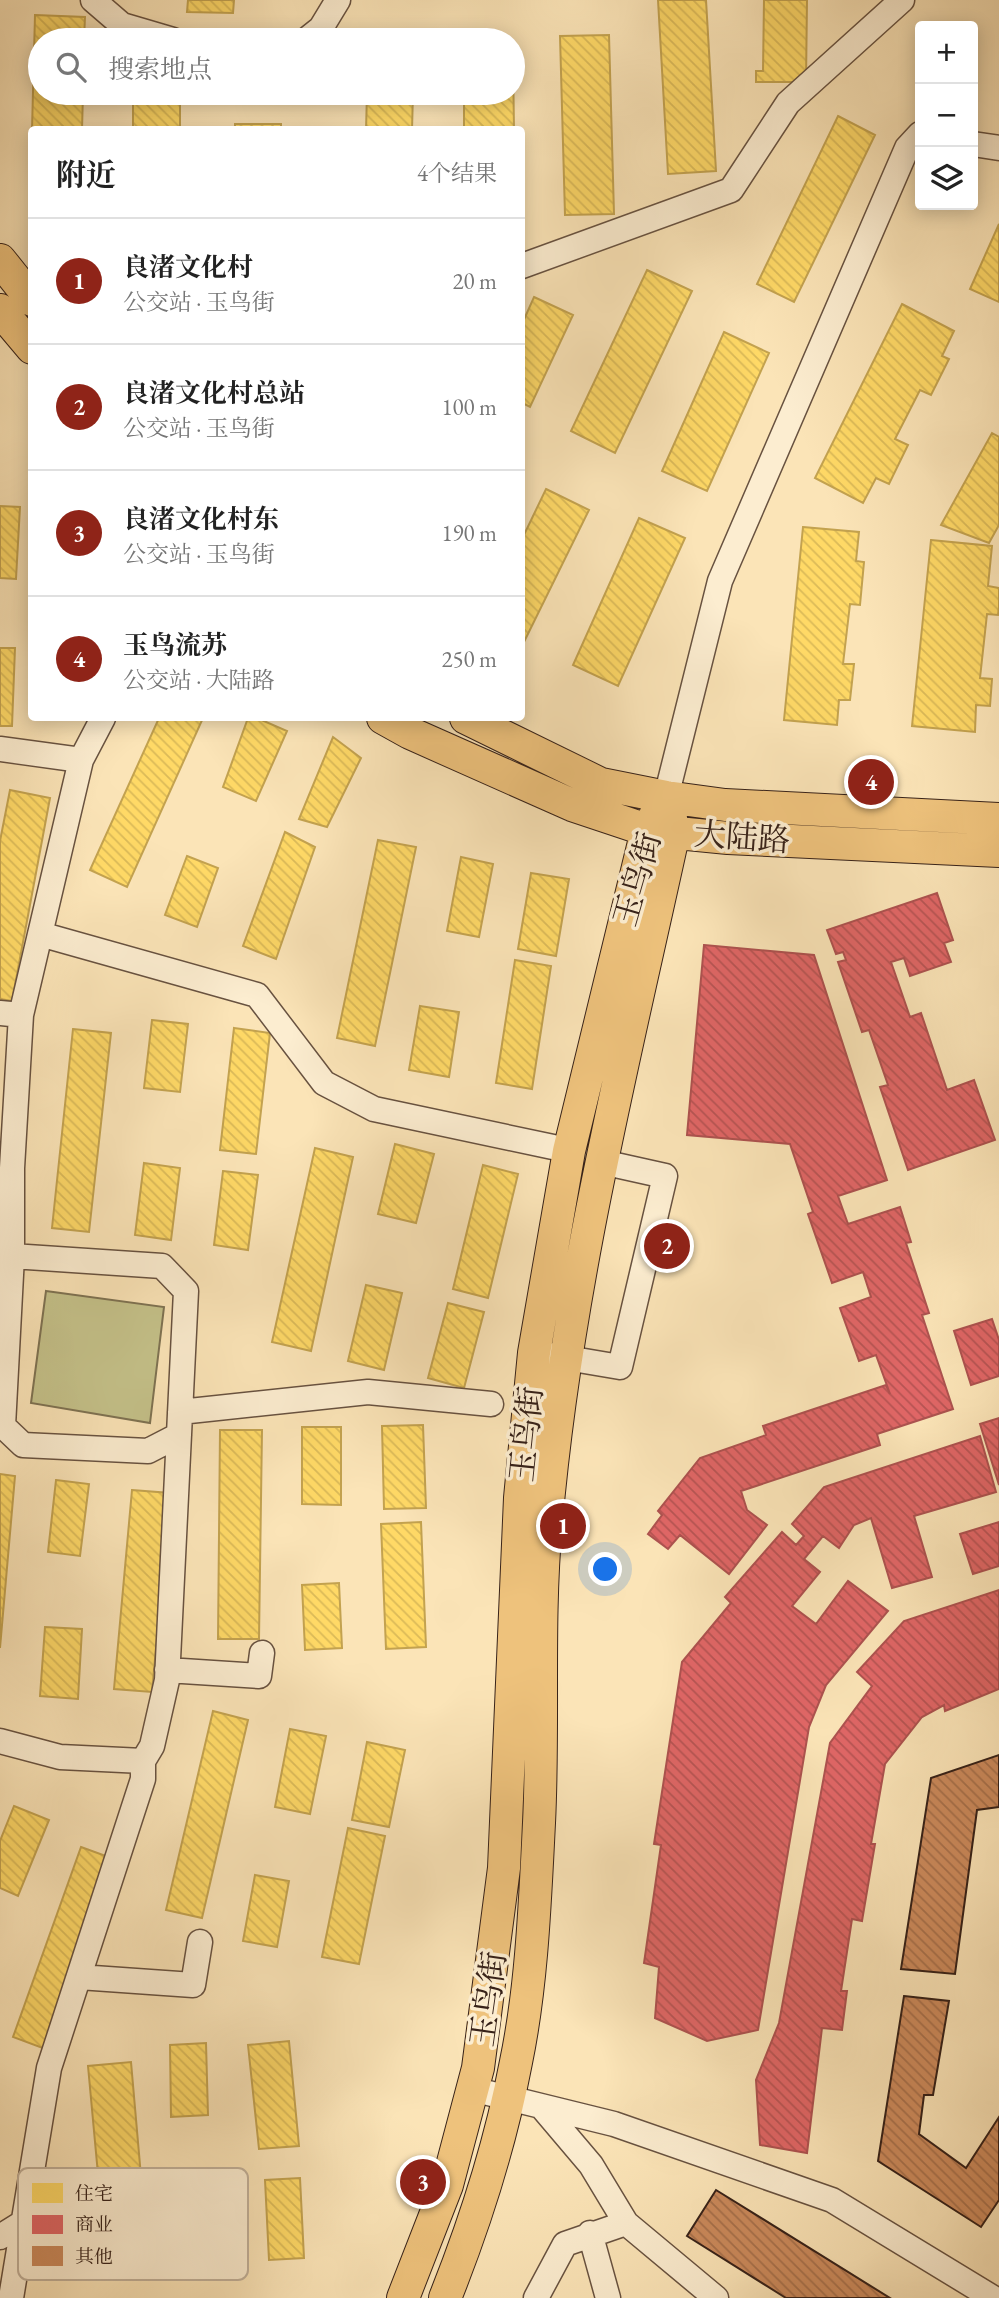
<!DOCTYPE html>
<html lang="zh">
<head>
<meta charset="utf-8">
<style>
	:root { --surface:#fff; --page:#f6f6f6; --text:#222; --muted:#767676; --line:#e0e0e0; --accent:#8f2418 }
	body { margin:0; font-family:"EB Garamond","Noto Serif SC",serif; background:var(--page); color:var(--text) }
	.controls { position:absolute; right:21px; top:21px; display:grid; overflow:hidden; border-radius:7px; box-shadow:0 4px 18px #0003 }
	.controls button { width:63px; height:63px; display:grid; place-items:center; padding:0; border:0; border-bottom:2px solid var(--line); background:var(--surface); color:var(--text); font:35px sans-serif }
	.you { position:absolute; left:606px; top:1570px; width:24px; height:24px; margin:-18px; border:5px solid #fff; border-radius:50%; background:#1a73e8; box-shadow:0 0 0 10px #1a73e833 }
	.badge { display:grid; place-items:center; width:46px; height:46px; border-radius:50%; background:var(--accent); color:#fff; font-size:23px; font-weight:700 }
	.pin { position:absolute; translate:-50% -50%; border:4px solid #fff; box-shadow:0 2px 7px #0006 }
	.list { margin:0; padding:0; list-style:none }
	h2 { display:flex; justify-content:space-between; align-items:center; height:91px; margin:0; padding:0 28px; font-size:30px }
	h2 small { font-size:23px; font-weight:400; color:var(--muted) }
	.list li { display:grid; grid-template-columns:46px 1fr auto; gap:21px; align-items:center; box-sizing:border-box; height:126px; padding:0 28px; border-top:2px solid var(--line) }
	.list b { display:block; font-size:26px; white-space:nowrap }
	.list p { margin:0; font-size:23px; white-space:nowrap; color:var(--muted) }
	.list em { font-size:23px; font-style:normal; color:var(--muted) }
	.icon { flex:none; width:38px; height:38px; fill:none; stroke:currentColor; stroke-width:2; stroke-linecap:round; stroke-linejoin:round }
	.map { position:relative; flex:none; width:999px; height:2298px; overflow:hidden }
	.search { position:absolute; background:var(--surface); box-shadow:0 4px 18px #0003; left:28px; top:28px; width:497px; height:77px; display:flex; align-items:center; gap:18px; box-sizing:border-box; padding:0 24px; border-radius:38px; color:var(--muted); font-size:26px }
	.panel { position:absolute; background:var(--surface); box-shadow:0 4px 18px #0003; left:28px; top:126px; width:497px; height:595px; border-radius:7px }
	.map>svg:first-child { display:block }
	.green { fill:#c5c28a; stroke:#7e7252; stroke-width:2 }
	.homes { fill:url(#homes-back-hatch); stroke:#c3a24f; stroke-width:2 }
	.shops { fill:url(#shops-back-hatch); stroke:#ad524f; stroke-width:2 }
	.building { fill:url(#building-back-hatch); stroke:#372219; stroke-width:2 }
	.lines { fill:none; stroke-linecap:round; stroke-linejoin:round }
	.minor-casing { stroke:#685240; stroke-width:27 }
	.major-casing { stroke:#372219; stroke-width:34 }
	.minor { stroke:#fcedd0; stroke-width:24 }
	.major { stroke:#eec27c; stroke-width:32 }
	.labels { text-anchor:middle; stroke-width:7; stroke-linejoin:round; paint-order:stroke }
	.street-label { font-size:32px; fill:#372219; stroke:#fcedd0 }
	.key { fill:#fcedd0; stroke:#c1b099; stroke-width:2 }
	.key-label { font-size:19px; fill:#372219 }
</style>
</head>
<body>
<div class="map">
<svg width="999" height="2298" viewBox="0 0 999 2298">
	<defs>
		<pattern id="homes-back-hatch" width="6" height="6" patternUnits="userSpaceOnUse" patternTransform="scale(1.75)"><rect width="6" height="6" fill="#ffd966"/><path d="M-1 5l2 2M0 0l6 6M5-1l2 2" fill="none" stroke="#dbba58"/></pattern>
		<pattern id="shops-back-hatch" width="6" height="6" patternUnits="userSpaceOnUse" patternTransform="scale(1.75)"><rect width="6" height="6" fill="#e06666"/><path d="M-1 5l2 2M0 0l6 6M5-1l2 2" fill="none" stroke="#b65453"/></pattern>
		<pattern id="building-back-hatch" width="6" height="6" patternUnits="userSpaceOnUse" patternTransform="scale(1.75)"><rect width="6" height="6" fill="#cb8a5c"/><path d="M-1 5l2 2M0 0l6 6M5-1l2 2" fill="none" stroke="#a6704b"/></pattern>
	</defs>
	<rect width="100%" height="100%" fill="#fbe4b7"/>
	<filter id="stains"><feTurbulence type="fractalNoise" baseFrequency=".00286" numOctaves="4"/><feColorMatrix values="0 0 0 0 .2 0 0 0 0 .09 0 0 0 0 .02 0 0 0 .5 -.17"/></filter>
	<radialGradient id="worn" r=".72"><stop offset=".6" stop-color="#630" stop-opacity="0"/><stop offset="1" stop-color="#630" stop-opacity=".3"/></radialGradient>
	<path class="green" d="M46,1291L164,1307L150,1423L31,1403Z"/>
	<path class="homes" d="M188,0H234L233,13L187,12Z
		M658,0H706L716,171L668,174Z
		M764,0H807L806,82H756V71H763Z
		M35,15L85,17L84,40H40V93H83L82,130H32Z
		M609,35L614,214L565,215L560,36Z
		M513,58L514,130H464V93H513Z
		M367,93H413L412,130H366Z
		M133,103L180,104V130H133Z
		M838,116L875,135L794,302L757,284Z
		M235,124H281V130H235Z
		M999,224V302L970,289Z
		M647,270L692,291L615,453L571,431Z
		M534,297L573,315L530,407L522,403V324Z
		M902,304L954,331L942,356L949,359L931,395L920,390L895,439L908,445L889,484L876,478L863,503L815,478Z
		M724,332L769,353L707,491L662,471Z
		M992,433L999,437V525L989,543L941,525Z
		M546,489L589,510L522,646V539Z
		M0,506L20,507L16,579L0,578Z
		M639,518L685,538L618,686L573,665Z
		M803,527L859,532L856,561L864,562L860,605L850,604L843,664H854L850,700H839L837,725L784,720Z
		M931,540L992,546L988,586L999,588V607L998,615L987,614L980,678L992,679L990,706L976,705L975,732L912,726Z
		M0,648H15L12,726H0Z
		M159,718H203L127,887L90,870Z
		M248,718H257L287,731L256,801L223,787Z
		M333,737L361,758L327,827L299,819Z
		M10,790L50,798L12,1001L0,999V841Z
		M285,832L315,847L276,959L243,946Z
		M378,840L416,847L375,1046L337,1038Z
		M187,856L218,868L197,927L165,915Z
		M461,857L493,864L479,937L447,931Z
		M531,873L569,879L556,956L518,949Z
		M515,960L551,966L532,1089L496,1083Z
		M420,1006L459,1012L449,1077L409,1070Z
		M152,1020L188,1024L180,1092L144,1088Z
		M234,1028L270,1033L256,1154L220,1150Z
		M73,1029L111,1033L89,1232L52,1228Z
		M395,1144L434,1154L416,1223L378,1214Z
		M315,1148L353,1157L311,1351L272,1342Z
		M144,1163L180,1168L171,1240L135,1235Z
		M483,1165L518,1174L488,1298L453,1289Z
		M223,1171L258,1175L248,1250L214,1245Z
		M366,1285L402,1293L384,1370L348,1361Z
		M448,1303L484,1312L464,1388L428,1378Z
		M423,1425L426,1508L384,1509L382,1426Z
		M302,1427H341V1505L302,1504Z
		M220,1430H262L259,1639H218Z
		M0,1474L15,1476L0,1648Z
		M56,1480L89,1484L80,1556L48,1552Z
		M132,1490L170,1493L152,1692L114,1689Z
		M421,1522L426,1647L386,1649L381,1524Z
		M339,1583L342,1648L305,1650L302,1585Z
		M45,1627L82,1629L78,1699L40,1696Z
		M213,1711L248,1720L202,1918L166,1910Z
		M290,1729L326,1736L310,1814L275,1807Z
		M367,1742L405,1750L389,1827L352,1820Z
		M14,1806L49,1820L18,1896L0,1888V1841Z
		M348,1828L385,1836L359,1964L322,1957Z
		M81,1847L117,1860L48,2050L13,2037Z
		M255,1875L289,1881L277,1947L243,1941Z
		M289,2041L299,2146L259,2149L248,2045Z
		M206,2043L208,2115L171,2117L170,2045Z
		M131,2062L149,2268L107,2272L88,2066Z
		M300,2178L304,2258L269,2260L265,2180Z"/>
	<path class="shops" d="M937,893L953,940L944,943L951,962L910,976L904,958L891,962L910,1017L921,1013L947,1090L974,1080L995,1140L908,1170L880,1087L888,1085L869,1030L862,1032L838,962L846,960L843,952L836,954L827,930Z
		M704,945L814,955L887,1180L838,1196L848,1224L900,1207L911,1242L906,1243L929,1313L922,1315L953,1409L877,1434L880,1445L741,1491L747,1510L767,1525L729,1574L680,1535L668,1549L648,1534L662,1515L658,1511L700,1458L766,1435L763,1426L886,1385L890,1394L876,1355L859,1361L840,1308L871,1297L863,1272L832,1283L808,1214L813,1212L790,1144L687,1135Z
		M992,1319L999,1340V1376L971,1385L954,1331Z
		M999,1418V1485L980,1424Z
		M980,1436L996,1492L914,1516L932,1577L892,1588L871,1518L854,1525L839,1548L823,1536L804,1559L820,1572L792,1606L816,1624L848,1581L888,1611L826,1685L809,1727L758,2030L707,2041L655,2018L659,1967L644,1963L661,1845L654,1844L682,1662L731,1603L725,1597L782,1532L796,1545L804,1536L792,1524L824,1487Z
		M999,1522V1566L973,1574L960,1534Z
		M999,1590V1689L945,1711L944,1705L922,1717L885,1764L871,1844H875L862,1921L852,1919L841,1991H847L842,2030L822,2028L807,2153L760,2145L756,2080L779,2023L830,1743L872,1686L857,1672L904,1621Z"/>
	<path class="building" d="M999,1755V1807L977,1810L955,1974L901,1969L931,1778Z
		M904,1996L949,2001L933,2095H924L919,2134L966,2168L999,2117V2200L981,2227L878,2161Z
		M716,2190L890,2298H786L687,2236Z"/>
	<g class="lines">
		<defs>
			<path id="minor" d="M93,0L122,25L173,40
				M306,40L321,28L338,0
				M973,144L999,148
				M522,266L731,190L788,103L902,0
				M0,749L81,760
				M666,797L720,581L907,148L920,134
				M40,934L257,995L324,1083L374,1109L553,1147
				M0,1013L21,1015
				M12,1256L3,1426L23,1445L148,1451L179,1435
				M549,1355L620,1367L665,1176L602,1162
				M180,1412L368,1392L491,1404
				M167,1670L259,1676L262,1653
				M0,1741L60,1757L143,1761
				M79,1977L193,1985L200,1942
				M472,2089L541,2106L591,2165L626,2223L716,2298
				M541,2106L614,2124L832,2200L993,2298
				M590,2233L608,2298
				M0,2237L24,2222
				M11,2298L49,2068L143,1779V1761L152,1746L167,1680L186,1291L162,1266L12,1256V1168L21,1015L81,760L103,718
				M536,2298L565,2244L626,2223"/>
			<path id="major" d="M0,260L32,300
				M0,310L32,348
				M383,718L410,733L572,805L647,830L728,838L999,851
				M466,718L601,784L666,797L725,805L999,819
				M403,2298L447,2185L478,2068L504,1868L520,1498L534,1353L569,1151L647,830L666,797
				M445,2298C475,2223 501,2141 516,2062C532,1985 535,1901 539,1823C544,1723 537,1623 546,1524C566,1290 624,1061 674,832L666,797"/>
		</defs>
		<use href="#minor" class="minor-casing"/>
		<use href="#major" class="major-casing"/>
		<use href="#minor" class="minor"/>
		<use href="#major" class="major"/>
	</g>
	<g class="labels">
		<g class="street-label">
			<text transform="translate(742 837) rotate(4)" y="11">大陆路</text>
			<text transform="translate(637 879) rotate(-74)" y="11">玉鸟街</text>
			<text transform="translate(526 1434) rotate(-84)" y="11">玉鸟街</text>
			<text transform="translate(488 1999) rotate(-82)" y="11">玉鸟街</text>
		</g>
	</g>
	<rect x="18" y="2168" width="230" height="112" rx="10" class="key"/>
	<rect x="32" y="2183" width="31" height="20" fill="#ffd966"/>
	<rect x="32" y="2215" width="31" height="19" fill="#e06666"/>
	<rect x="32" y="2246" width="31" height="20" fill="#cb8a5c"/>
	<g class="key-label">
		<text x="75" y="2200">住宅</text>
		<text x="75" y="2231">商业</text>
		<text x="75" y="2263">其他</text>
	</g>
	<rect width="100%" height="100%" filter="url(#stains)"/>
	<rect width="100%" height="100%" fill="url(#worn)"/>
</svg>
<div class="controls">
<button>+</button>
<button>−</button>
<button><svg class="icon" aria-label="layers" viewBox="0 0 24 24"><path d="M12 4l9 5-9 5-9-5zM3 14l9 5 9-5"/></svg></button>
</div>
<div class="you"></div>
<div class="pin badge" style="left:563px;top:1526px">1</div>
<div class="pin badge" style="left:667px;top:1246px">2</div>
<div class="pin badge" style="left:423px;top:2182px">3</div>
<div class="pin badge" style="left:871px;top:782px">4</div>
<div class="search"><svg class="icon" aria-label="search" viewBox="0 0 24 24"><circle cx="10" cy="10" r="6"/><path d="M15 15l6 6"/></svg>搜索地点</div>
<section class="panel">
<h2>附近<small>4个结果</small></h2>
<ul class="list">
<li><span class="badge">1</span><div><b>良渚文化村</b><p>公交站 · 玉鸟街</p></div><em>20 m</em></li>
<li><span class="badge">2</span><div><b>良渚文化村总站</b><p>公交站 · 玉鸟街</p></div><em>100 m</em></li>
<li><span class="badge">3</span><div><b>良渚文化村东</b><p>公交站 · 玉鸟街</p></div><em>190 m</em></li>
<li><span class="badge">4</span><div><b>玉鸟流苏</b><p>公交站 · 大陆路</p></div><em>250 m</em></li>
</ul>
</section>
</div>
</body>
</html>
